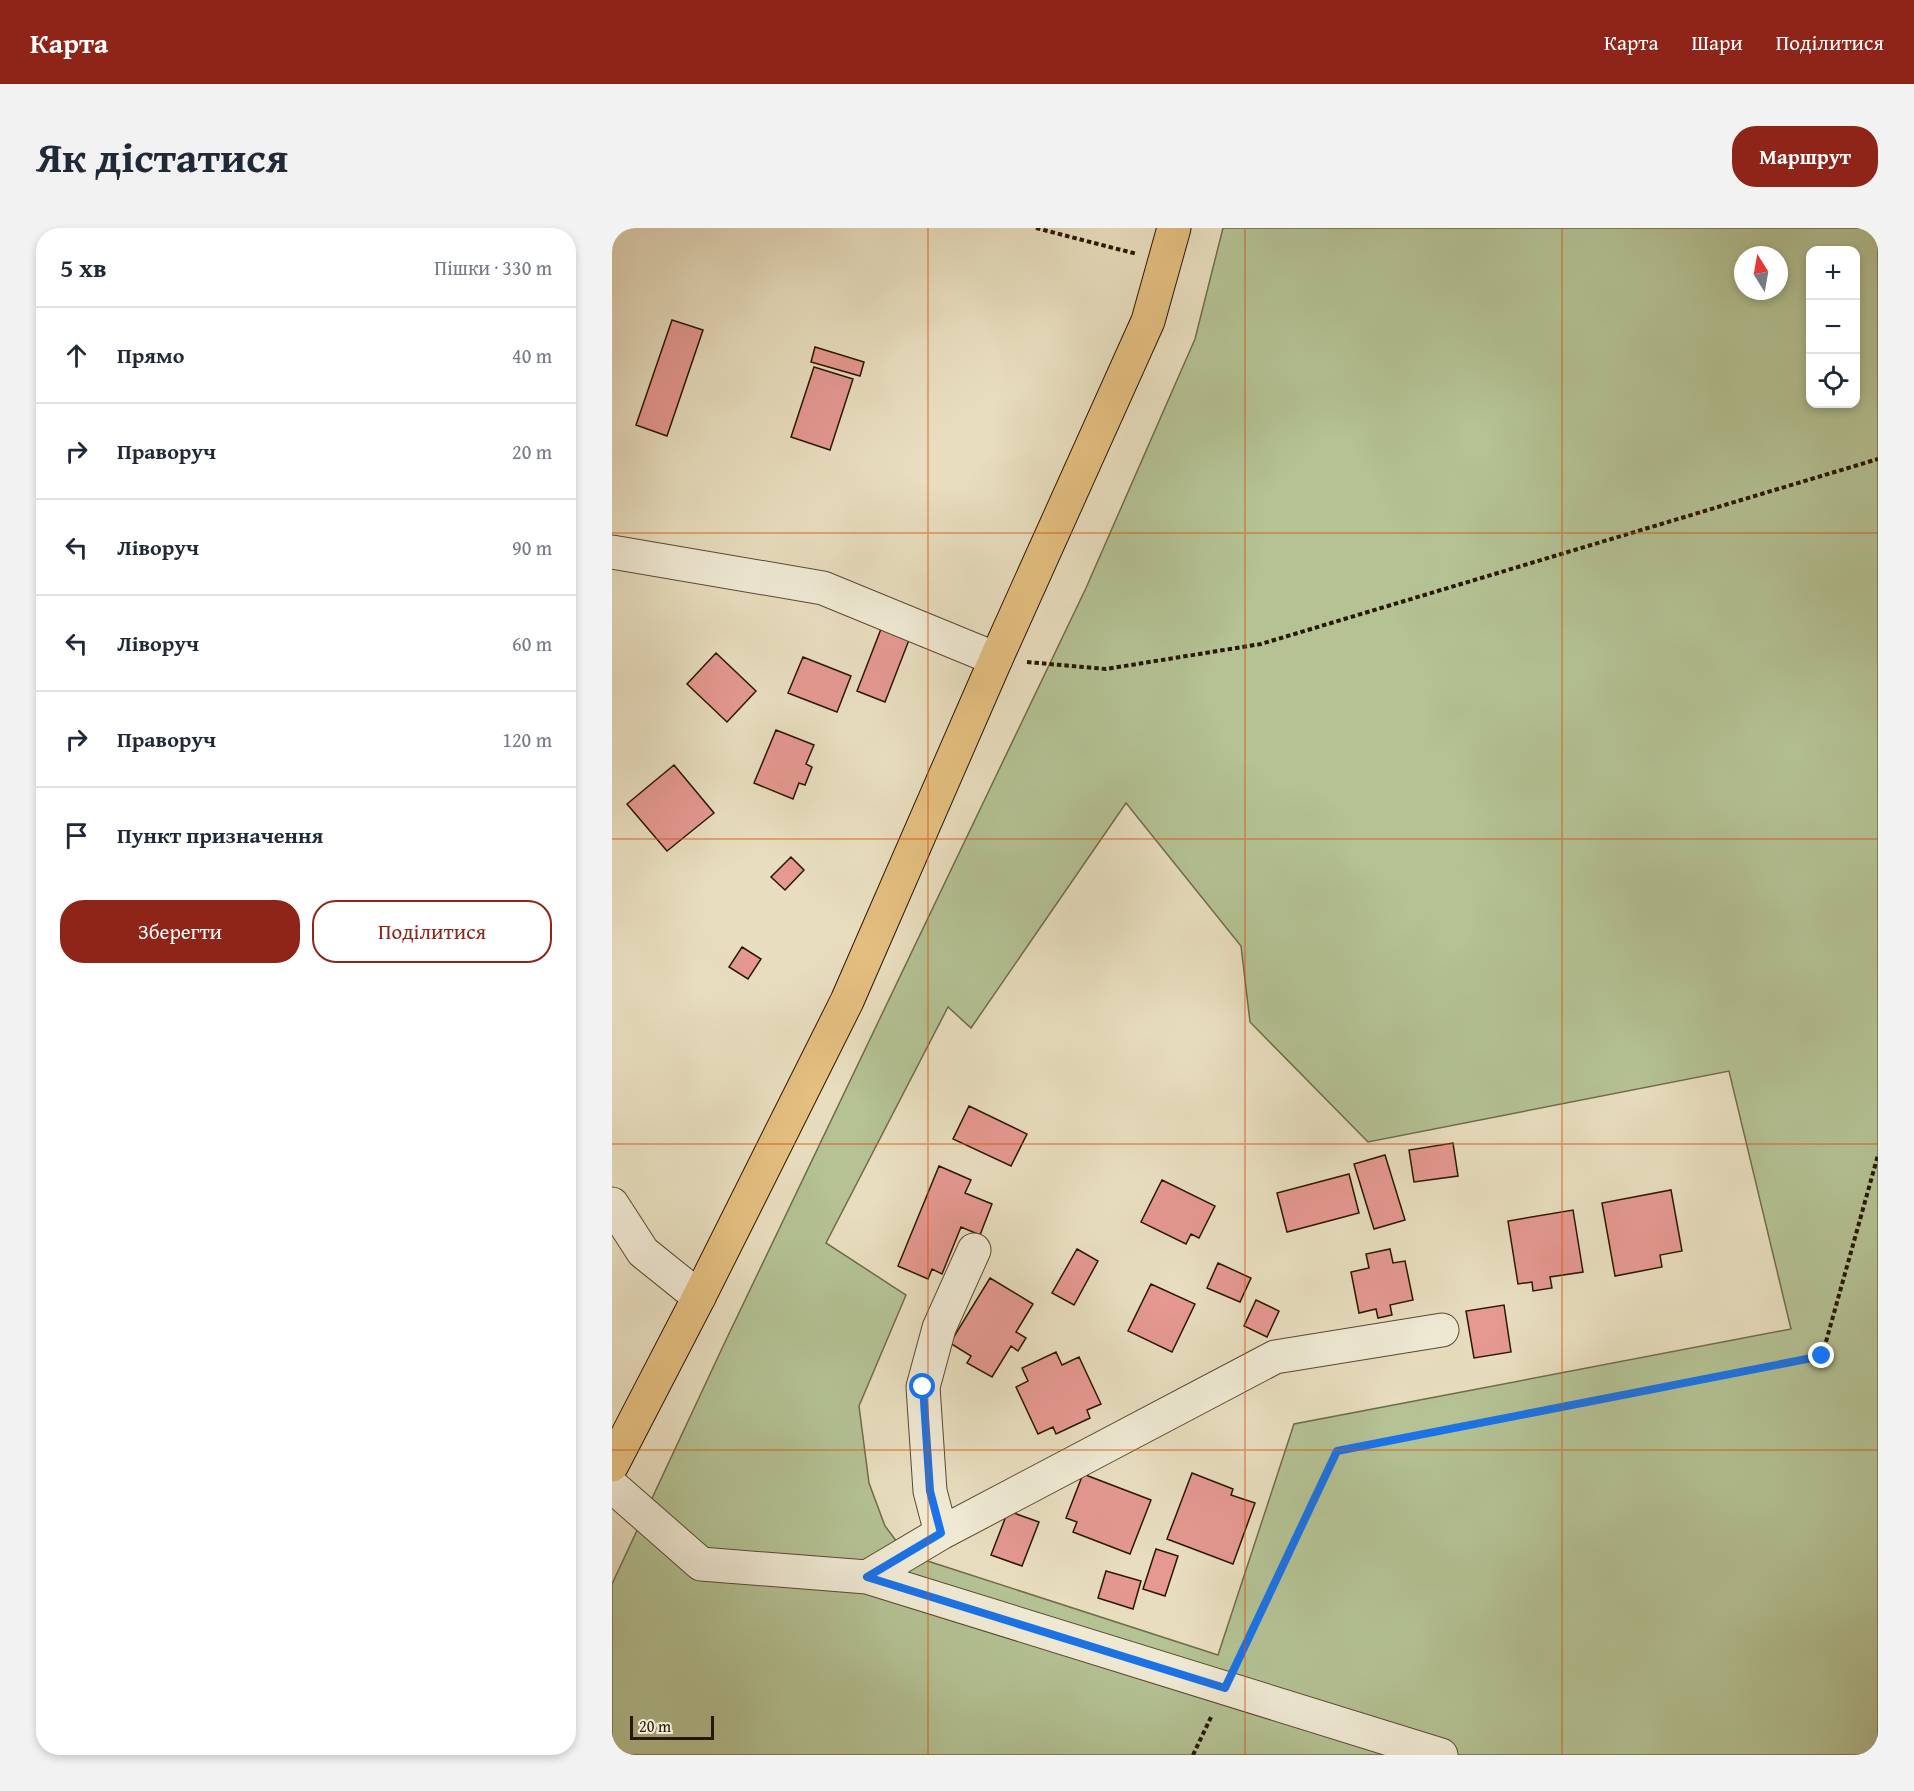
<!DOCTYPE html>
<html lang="uk">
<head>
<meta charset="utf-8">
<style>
	:root { --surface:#fff; --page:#f2f2f3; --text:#1f2937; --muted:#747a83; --line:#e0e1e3; --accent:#8f2418 }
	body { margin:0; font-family:"Gentium Book Plus",serif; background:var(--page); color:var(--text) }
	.controls { position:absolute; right:18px; top:18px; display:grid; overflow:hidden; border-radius:12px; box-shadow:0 3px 9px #0003 }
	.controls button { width:54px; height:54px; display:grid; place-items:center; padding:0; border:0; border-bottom:2px solid var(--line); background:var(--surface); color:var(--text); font:30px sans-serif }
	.compass { position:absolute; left:1122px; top:18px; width:54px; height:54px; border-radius:50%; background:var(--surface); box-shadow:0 3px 9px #0003; rotate:349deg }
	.scale { position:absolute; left:18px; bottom:15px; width:84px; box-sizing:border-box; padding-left:6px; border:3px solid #2a1702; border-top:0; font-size:16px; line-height:21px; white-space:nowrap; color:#2a1702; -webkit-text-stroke:4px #f0ead5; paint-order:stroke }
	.stop { position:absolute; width:18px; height:18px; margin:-14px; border:4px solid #1a73e8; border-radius:50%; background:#fff }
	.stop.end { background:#1a73e8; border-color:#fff; box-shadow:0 2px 6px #0008 }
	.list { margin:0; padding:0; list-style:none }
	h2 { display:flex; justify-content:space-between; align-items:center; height:78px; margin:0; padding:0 24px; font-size:26px }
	h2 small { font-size:20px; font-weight:400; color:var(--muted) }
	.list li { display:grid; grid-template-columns:39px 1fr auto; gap:18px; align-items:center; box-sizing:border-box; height:96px; padding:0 24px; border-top:2px solid var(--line) }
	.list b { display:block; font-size:22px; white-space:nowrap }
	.list em { font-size:20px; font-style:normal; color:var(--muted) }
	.actions { display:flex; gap:12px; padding:18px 24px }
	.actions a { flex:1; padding:14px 0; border:2px solid var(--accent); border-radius:24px; text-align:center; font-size:21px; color:var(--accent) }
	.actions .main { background:var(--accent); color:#fff }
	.icon { flex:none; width:33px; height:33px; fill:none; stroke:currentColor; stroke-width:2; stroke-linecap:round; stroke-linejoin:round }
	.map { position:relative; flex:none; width:1266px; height:1527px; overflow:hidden; border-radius:24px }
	header { display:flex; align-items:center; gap:36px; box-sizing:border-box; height:84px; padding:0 30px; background:var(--accent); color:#fff }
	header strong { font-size:28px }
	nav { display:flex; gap:33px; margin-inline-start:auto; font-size:21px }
	.intro { display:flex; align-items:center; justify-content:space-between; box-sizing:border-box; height:144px; padding:0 36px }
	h1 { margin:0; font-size:42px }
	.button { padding:15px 27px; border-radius:24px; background:var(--accent); color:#fff; font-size:21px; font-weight:700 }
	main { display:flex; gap:36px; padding:0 36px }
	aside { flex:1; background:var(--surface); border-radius:24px; box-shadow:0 3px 9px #0003 }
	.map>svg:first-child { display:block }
	.green { fill:#b4c294; stroke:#6f6c4b; stroke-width:1.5; fill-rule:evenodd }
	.building { fill:#e59991; stroke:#2a1702; stroke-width:1.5 }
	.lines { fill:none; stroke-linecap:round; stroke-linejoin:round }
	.minor-casing { stroke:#5a4931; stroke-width:35 }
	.major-casing { stroke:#2a1702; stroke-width:35 }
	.path { stroke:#2a1702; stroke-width:4; stroke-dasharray:4.5 3; stroke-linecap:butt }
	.minor { stroke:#f0ead5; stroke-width:33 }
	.major { stroke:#e4bf80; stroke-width:33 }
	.route { stroke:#1a73e8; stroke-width:8 }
	.grid { fill:none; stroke:#d5520b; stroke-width:1.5; stroke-opacity:0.55 }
</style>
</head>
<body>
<header>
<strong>Карта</strong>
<nav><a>Карта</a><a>Шари</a><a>Поділитися</a></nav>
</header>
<div class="intro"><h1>Як дістатися</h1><a class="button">Маршрут</a></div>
<main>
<aside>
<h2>5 хв<small>Пішки · 330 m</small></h2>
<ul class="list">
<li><svg class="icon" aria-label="ahead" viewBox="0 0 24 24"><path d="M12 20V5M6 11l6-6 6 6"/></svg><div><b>Прямо</b></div><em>40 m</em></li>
<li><svg class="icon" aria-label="right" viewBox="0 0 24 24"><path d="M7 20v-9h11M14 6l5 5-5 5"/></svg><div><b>Праворуч</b></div><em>20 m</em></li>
<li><svg class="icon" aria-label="left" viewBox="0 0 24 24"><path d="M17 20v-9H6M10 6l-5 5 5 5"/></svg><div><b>Ліворуч</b></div><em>90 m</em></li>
<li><svg class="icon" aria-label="left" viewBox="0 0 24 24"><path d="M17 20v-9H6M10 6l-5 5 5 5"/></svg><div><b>Ліворуч</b></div><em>60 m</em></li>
<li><svg class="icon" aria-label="right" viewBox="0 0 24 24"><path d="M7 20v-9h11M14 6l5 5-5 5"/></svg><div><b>Праворуч</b></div><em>120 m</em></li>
<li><svg class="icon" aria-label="arrive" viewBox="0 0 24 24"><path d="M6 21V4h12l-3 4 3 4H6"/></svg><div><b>Пункт призначення</b></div></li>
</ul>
<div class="actions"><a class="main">Зберегти</a><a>Поділитися</a></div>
</aside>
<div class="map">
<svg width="1266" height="1527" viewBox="0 0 1266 1527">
	<rect width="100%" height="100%" fill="#e8debf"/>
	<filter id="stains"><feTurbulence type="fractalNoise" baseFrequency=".00333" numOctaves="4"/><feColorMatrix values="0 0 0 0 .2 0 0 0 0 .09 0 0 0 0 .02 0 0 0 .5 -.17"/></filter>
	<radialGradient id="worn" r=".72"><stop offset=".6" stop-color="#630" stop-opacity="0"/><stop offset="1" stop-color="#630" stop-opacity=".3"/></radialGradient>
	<path class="green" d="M611,0H1266V1527H0V1356L113,1114L474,360L583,111ZM1198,22H1244V176H1198ZM1131,27H1167V63H1131ZM514,575L629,718L638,794L756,914L1117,843L1179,1101L682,1196L606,1427L294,1326L273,1298L257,1255L247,1178L294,1067L214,1015L336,779L359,800Z"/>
	<path class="building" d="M60,92L91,102L55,208L24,197Z
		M203,119L252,134L248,148L199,134Z
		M202,139L241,151L218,222L179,209Z
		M269,401L297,412L273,474L245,463Z
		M104,425L144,463L115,494L75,456Z
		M191,429L239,448L225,484L176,465Z
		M164,502L202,517L194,536L200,539L193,557L187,555L181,571L142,555Z
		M62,537L102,585L55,623L15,576Z
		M179,629L192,642L173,662L159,649Z
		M130,719L149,731L136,751L117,739Z
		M357,878L415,906L399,938L341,911Z
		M841,915L846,948L802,954L797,922Z
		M773,927L793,992L762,1001L742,936Z
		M327,938L359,952L353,965L380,976L368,1007L349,999L330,1046L320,1041L316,1051L286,1038Z
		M737,946L747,985L675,1004L665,965Z
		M550,952L603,978L587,1010L579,1006L574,1016L529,994Z
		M1059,962L1070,1023L1048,1027L1050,1039L1003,1048L990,975Z
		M961,982L971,1044L938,1049L940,1060L921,1063L920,1054L906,1056L896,993Z
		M465,1021L486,1033L462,1077L440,1065Z
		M778,1021L781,1035L793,1033L801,1072L778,1077L780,1087L766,1090L764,1081L747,1085L739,1044L757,1040L754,1026Z
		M606,1035L639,1050L628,1074L595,1060Z
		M378,1050L421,1076L404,1104L414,1110L406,1123L399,1118L380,1149L355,1135L359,1128L338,1115Z
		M539,1056L583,1076L560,1124L516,1103Z
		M644,1072L667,1083L655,1109L632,1098Z
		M892,1077L899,1124L862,1130L854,1083Z
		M444,1124L450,1137L467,1129L489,1176L475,1182L478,1190L444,1206L441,1199L426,1206L404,1159L416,1153L410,1140Z
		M580,1245L621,1261L619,1267L643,1275L621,1336L555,1311Z
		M471,1246L539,1272L518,1326L461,1304L465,1294L454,1290Z
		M396,1283L427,1294L410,1338L379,1327Z
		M544,1321L566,1328L553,1368L531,1361Z
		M494,1343L529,1353L521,1381L486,1370Z"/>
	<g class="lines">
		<defs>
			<path id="minor" d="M0,324L211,360L384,431
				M0,976L31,1024L87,1069
				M0,1258L89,1336L255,1349L329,1305L663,1129L830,1102
				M329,1305L318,1263L311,1159L327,1100L362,1022
				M255,1349L829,1527"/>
			<path id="major" d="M0,1237L87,1069L235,773L384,431L536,93L562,0"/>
		</defs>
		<use href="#minor" class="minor-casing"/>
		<use href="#major" class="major-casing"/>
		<path class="path" d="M424,0L525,26
			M415,434L494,441L649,416L1266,231
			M625,1434L725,1223L1210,1128L1266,927
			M581,1527L600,1487"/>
		<use href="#minor" class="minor"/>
		<use href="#major" class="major"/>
	</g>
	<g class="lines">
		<path class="route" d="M311,1159L318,1263L329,1305L255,1349L613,1460L725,1223L1210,1128"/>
	</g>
	<path class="grid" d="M316,0V1527M633,0V1527M950,0V1527M0,305H1266M0,611H1266M0,916H1266M0,1222H1266"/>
	<rect width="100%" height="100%" filter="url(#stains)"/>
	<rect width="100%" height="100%" fill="url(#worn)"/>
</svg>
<div class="controls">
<button>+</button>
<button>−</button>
<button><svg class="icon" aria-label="locate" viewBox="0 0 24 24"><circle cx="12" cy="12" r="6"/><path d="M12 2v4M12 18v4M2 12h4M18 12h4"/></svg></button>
</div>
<svg class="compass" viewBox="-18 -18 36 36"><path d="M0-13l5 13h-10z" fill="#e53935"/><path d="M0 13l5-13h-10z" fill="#747a83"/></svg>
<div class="scale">20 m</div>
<div class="stop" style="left:311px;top:1159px"></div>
<div class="stop end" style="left:1210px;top:1128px"></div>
</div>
</main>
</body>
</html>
